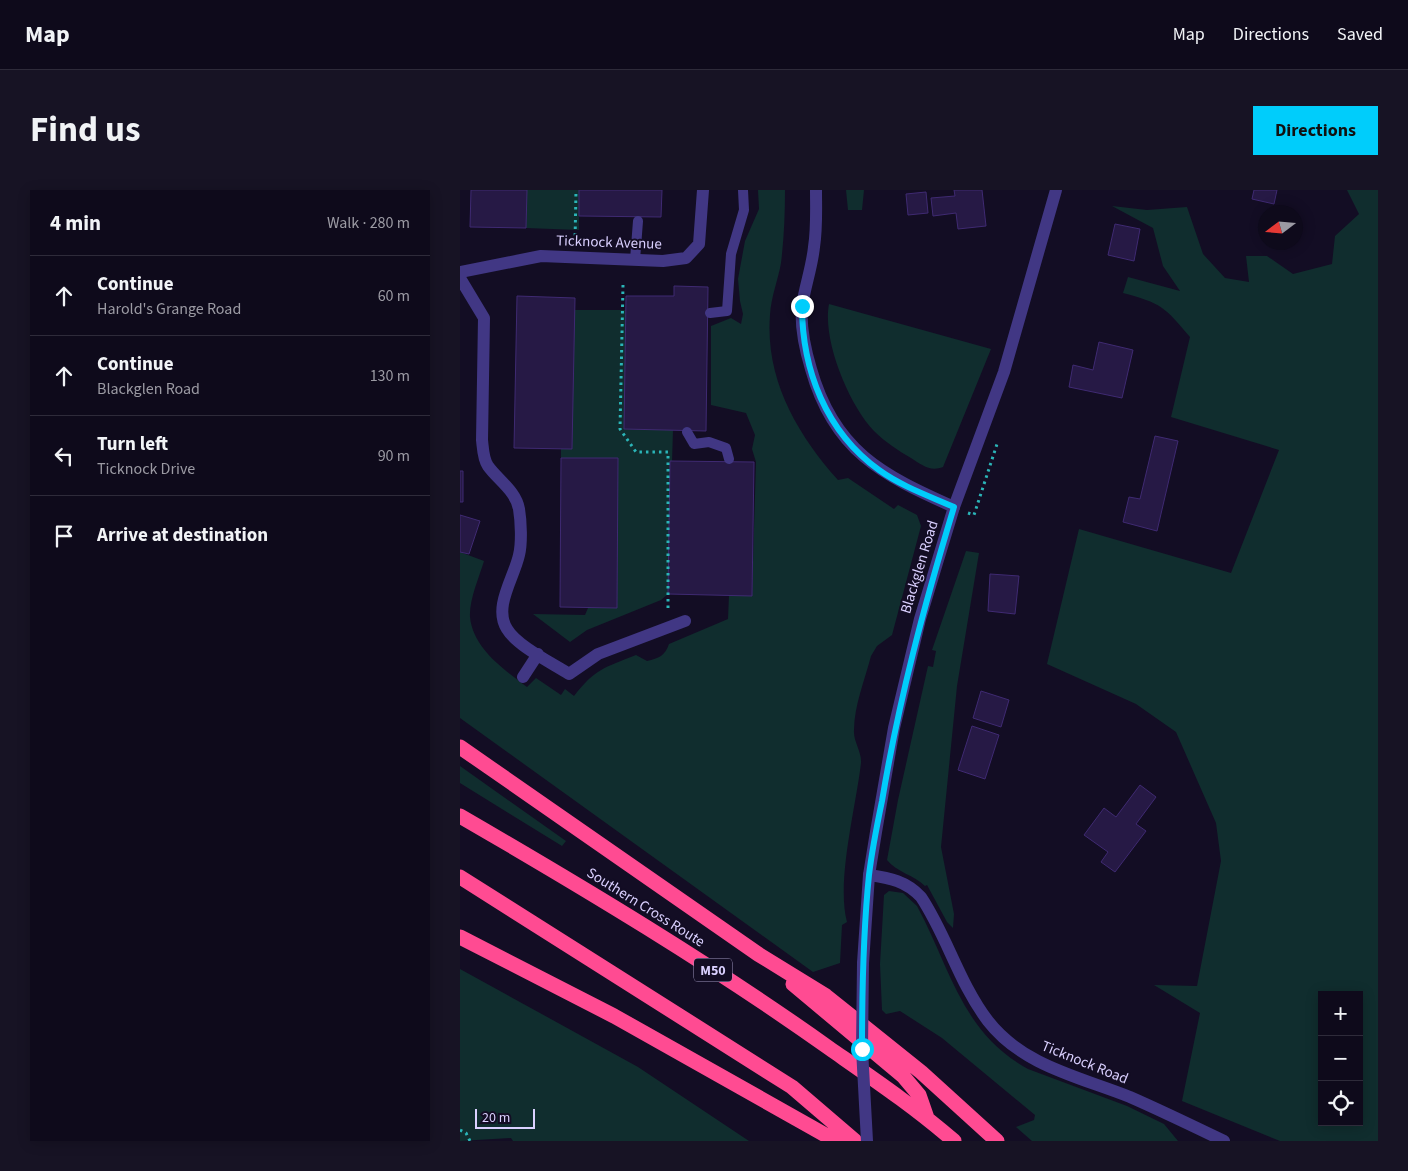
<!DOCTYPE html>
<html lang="en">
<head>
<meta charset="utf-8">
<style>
	:root { --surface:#0e0a1b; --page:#171324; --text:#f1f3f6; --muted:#9b9aa3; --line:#2e2b3a; --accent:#00cdfb }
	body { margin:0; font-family:"Source Sans 3",sans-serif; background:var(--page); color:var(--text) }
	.controls { position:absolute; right:15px; bottom:15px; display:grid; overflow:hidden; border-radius:0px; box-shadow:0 2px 12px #0003 }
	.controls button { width:45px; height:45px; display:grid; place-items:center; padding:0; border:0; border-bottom:1px solid var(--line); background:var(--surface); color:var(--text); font:25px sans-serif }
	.compass { position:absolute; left:798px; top:15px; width:45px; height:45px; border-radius:50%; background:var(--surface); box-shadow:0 2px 12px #0003; rotate:254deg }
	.scale { position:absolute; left:15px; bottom:12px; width:60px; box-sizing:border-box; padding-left:5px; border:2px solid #dad0ff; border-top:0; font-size:14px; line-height:18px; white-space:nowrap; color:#dad0ff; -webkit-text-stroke:4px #130d24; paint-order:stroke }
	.stop { position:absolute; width:15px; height:15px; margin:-11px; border:4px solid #00cdfb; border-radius:50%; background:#fff }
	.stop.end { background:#00cdfb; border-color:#fff; box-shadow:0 1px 5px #0008 }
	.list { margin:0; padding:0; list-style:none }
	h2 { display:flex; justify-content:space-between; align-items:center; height:65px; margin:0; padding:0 20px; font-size:21px }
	h2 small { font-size:16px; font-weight:400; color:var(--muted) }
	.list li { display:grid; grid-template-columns:32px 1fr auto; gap:15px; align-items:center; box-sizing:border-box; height:80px; padding:0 20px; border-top:1px solid var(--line) }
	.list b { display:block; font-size:19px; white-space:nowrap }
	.list p { margin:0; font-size:16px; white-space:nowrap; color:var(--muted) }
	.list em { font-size:16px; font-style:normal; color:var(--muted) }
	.icon { flex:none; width:28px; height:28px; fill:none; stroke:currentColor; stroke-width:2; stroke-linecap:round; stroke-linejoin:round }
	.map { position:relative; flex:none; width:918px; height:951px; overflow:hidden; border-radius:0px }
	header { display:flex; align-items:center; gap:30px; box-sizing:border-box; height:70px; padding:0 25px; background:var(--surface); border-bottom:1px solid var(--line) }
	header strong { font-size:24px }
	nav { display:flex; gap:28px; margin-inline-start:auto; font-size:18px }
	.intro { display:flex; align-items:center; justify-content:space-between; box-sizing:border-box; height:120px; padding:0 30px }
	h1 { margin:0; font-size:35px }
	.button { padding:12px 22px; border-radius:0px; background:var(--accent); color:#111; font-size:18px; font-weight:700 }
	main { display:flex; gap:30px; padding:0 30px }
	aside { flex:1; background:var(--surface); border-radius:0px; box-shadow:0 2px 12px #0003 }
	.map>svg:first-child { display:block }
	.green { fill:#102d2e; fill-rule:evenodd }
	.building { fill:#261945; stroke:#3f2a72 }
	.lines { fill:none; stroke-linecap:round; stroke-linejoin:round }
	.path { stroke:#2bb5b8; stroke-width:3; stroke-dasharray:2.5 4; stroke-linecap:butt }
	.service { stroke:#413784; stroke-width:10 }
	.minor { stroke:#413784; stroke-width:12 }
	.tertiary { stroke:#413784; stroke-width:12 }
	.motorway { stroke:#ff4b92; stroke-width:15 }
	.tertiary-bridge { stroke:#413784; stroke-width:12 }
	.route { stroke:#00cdfb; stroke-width:6 }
	.labels { text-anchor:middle; stroke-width:4; stroke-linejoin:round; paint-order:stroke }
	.shield { fill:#130d24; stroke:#9e96bd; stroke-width:1 }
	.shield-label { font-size:14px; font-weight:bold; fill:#dad0ff }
	.street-label { font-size:15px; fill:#dad0ff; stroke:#130d24 }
</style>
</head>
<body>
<header>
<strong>Map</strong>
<nav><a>Map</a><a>Directions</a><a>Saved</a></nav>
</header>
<div class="intro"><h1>Find us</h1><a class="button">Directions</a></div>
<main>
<aside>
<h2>4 min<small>Walk · 280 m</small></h2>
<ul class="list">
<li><svg class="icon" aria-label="ahead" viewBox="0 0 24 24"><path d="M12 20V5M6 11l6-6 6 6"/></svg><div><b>Continue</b><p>Harold's Grange Road</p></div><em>60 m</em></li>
<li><svg class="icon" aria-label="ahead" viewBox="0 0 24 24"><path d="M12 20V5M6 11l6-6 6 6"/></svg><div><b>Continue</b><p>Blackglen Road</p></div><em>130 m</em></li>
<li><svg class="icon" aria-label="left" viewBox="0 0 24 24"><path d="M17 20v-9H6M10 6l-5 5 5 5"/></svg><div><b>Turn left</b><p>Ticknock Drive</p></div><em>90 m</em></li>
<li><svg class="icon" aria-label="arrive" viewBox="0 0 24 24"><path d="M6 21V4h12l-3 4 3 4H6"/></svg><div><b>Arrive at destination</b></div></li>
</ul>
</aside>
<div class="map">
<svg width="918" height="951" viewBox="0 0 918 951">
	<rect width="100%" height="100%" fill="#130d24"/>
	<path class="green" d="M67,0H119V40L66,38Z
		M298,0H325C325,24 324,49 321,73C318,90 311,107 310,125C305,189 337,244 378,290L388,288L434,319L438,315L457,325L461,336L432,445L417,456L411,466C405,489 394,516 394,540C393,551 402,562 401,573C396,617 376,691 387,732L382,735L380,773L353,782L0,528V362L24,371C19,388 9,410 10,427C13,459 45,480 67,497L76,488L101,505L105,499L114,506C136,478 144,478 176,465L187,471C199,468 205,466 209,454L268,429L269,405H292L296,272L292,259L295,245L286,223L251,215V136L271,128L281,134L283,124L280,111L278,89L285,51L299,19Z
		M386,0H404L402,20H388Z
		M887,0H918V951H820L722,911L740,823L694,795L737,796L761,671L756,633L716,542L676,514L587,474L619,339L771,383L819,260L711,227L730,147C705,117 701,113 663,103L668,87L720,101L703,76L693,38L652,16L687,20L727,17L743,64L765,88L789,92L786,66H807L833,84L872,74L875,46L899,24ZM862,805H899V932H862Z
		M369,114L531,159L483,277C470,282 462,275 451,268C439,261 425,252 414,241C389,215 362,150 369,114Z
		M114,120H166L164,239L213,240L208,404L201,410L127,440L110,452L73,424L125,425L128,418H157L158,268H101V259H112Z
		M506,361L519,363L497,496L481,657L494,724L493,738L487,732L467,695L465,696C454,685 436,682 427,670L438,610L468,476L473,477L476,461L472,460Z
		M0,576L106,651L102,656L0,593Z
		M429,701L443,703L457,716C491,779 501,842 568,879L667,916L704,934L718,951H572L556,937L574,930L575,925L482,848L440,821L426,824L422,820L420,774L424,705Z
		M0,779L178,877L289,951H53L51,948L0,951Z"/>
	<path class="building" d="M11,0H67L66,38L10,37Z
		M119,0H202L201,27L119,26Z
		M494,0H522L526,36L498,39L496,23L473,26L471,8L495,6Z
		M794,0H817L814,14L792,9Z
		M466,2L468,23L448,25L446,4Z
		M655,34L680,39L674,71L648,65Z
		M214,96L248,97L246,241L164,239L166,106H214Z
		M57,106L115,108L112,259L54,258Z
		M639,152L673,160L662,208L609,197L613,175L633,180Z
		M695,246L718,251L697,341L663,332L669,307L680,309Z
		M101,268H158L157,418L100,417Z
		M210,271L294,272L292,406L208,404Z
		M0,281H3V312H0Z
		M0,325L20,331L9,364L0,362Z
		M530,384L559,386L555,424L528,421Z
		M521,501L549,510L541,537L513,528Z
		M512,536L539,545L525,589L498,580Z
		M680,595L696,607L676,634L686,641L655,682L641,672L648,662L624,645L644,618L656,627Z"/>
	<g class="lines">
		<path class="path" d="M115,52L116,0
			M163,95L160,239L176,262H208V421
			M508,323L514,325L538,251
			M0,940L6,943L10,951"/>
		<path class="service" d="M175,70L178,31
			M250,123L267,121L271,64L284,20L283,0
			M227,242L234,254L249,252L266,258L269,269"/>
		<path class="minor" d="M356,0C356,19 357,38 354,57C352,77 345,96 342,116C340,138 345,159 351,179C374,261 422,285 494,317
			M0,82L81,66L203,71L226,68L239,54L243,0
			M0,88L24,128L22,250C23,258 23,269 28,276C38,290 56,301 59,319C61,331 62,353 59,365C54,388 33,417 47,439C57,456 92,473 109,484L138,464L225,431
			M63,487L78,464
			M409,685C430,688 446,691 461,707C487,746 499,793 528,831C563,876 620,887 670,907C702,921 733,936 764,951"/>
		<path class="tertiary" d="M403,773L409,685L416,642L434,538L460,429L494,317L544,182L596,0"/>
		<path class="motorway" d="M0,557L298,764L366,806L461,882L537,951
			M0,626C126,699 251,774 369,858C412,888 455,917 494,951
			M0,687L332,897L395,951
			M0,747L154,826L376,951
			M333,794L443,886L459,905L467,928"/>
		<path class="tertiary-bridge" d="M403,773L402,859L407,951"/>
	</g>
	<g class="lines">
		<path class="route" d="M342,116C342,180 366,242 419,280C441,296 469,306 494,317C464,416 439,509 422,611C417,635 412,660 409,685C403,743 402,801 402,859"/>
	</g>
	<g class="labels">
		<rect class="shield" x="234" y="768.5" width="38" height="23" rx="4"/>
		<g class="shield-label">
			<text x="253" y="785">M50</text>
		</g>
		<g class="street-label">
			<text transform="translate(149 52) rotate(2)" y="5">Ticknock Avenue</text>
			<text transform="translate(459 377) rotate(-73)" y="5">Blackglen Road</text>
			<text transform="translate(186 717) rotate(32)" y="5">Southern Cross Route</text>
			<text transform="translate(625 872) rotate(22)" y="5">Ticknock Road</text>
		</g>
	</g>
</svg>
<div class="controls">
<button>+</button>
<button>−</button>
<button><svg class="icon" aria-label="locate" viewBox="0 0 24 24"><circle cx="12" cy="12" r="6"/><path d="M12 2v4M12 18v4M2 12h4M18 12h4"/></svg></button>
</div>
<svg class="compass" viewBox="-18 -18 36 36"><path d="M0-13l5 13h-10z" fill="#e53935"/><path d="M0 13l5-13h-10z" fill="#9b9aa3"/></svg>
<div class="scale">20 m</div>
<div class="stop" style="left:402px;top:859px"></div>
<div class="stop end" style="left:342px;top:116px"></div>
</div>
</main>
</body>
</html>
